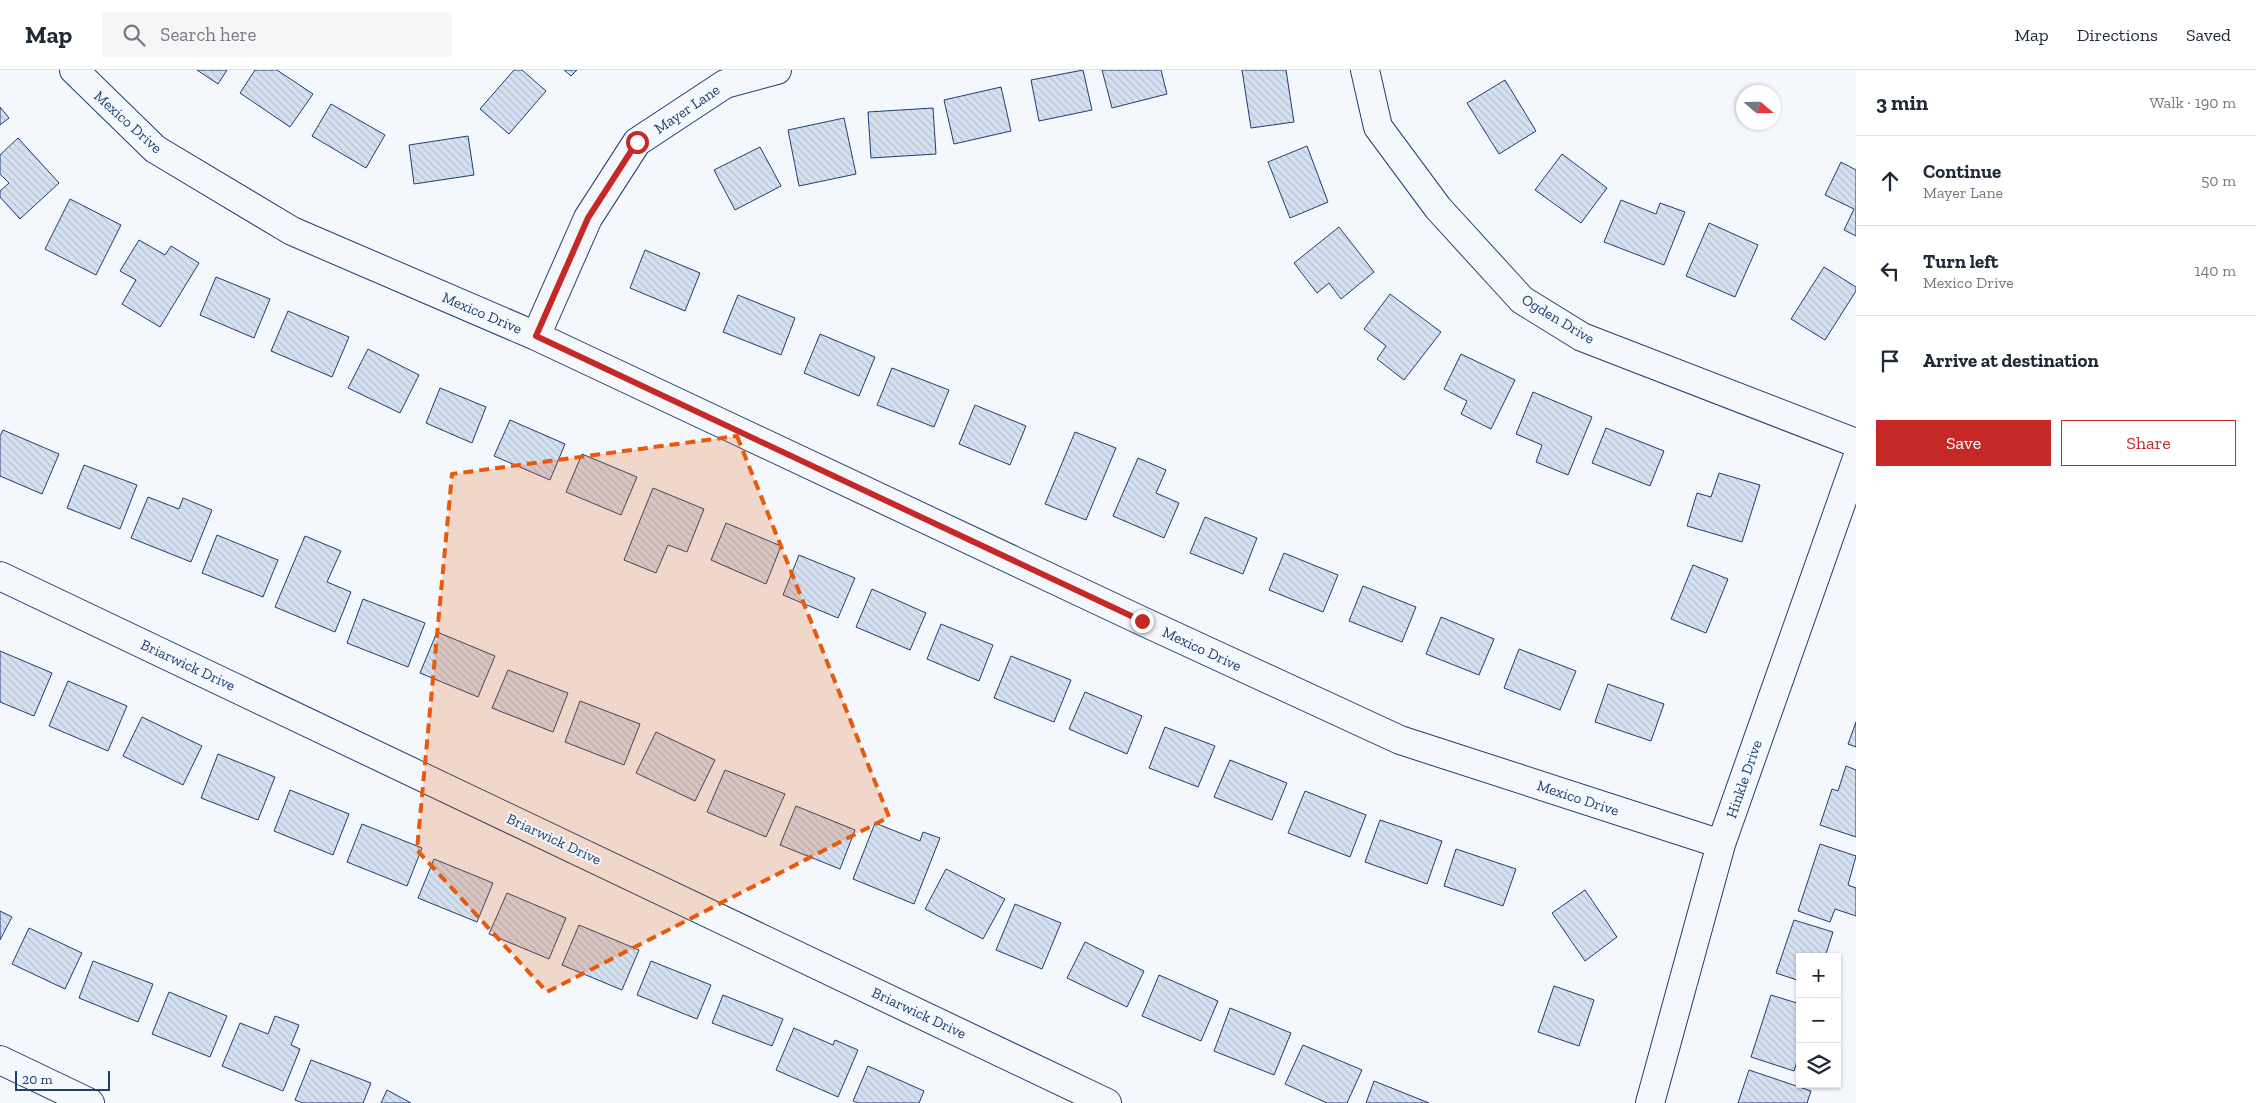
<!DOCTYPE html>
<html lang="en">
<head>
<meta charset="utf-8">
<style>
	:root { --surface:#fff; --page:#f6f6f7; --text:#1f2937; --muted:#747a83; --line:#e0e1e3; --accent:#c62828 }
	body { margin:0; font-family:"Zilla Slab",serif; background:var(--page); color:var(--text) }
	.controls { position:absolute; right:15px; bottom:15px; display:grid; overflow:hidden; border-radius:0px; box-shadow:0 1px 4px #0004 }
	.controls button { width:45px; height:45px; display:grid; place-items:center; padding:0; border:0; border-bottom:1px solid var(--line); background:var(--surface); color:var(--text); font:25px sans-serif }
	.compass { position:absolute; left:1736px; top:15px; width:45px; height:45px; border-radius:50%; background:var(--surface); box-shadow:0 1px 4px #0004; rotate:110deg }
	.scale { position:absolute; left:15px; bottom:12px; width:95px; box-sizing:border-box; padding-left:5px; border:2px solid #1d3f73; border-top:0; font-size:14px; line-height:18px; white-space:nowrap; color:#1d3f73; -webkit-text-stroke:4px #f4f7fb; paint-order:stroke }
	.stop { position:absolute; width:15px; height:15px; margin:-11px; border:4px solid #c62828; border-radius:50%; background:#fff }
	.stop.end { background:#c62828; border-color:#fff; box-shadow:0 1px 5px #0008 }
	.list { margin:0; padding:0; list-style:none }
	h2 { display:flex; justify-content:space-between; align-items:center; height:65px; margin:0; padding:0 20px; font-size:21px }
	h2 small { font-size:16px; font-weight:400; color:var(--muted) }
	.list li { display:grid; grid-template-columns:32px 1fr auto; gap:15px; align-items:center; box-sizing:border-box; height:90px; padding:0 20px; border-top:1px solid var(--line) }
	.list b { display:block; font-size:19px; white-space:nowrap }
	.list p { margin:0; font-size:16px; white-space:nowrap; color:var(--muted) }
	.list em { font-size:16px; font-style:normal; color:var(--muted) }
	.actions { display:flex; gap:10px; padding:15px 20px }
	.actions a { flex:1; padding:11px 0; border:1px solid var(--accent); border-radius:0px; text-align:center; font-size:18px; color:var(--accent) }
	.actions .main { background:var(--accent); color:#fff }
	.icon { flex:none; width:28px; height:28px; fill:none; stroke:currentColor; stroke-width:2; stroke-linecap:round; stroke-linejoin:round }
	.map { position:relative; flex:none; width:1856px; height:1033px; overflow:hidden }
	header { display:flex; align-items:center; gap:30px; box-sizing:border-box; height:70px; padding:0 25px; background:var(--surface); border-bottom:1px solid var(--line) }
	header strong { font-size:24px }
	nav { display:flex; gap:28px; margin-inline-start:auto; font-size:18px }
	.search { width:350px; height:45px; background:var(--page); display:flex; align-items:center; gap:12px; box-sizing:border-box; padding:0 18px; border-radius:0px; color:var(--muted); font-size:19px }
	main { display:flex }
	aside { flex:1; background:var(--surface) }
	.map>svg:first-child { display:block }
	.building { fill:url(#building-back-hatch); stroke:#1d3f73 }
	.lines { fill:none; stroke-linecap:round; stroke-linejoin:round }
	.minor-casing { stroke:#1d3f73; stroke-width:30 }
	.minor { stroke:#f4f7fb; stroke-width:28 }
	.route { stroke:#c62828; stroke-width:6 }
	.marked { fill:#e8590c; fill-opacity:0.2; stroke:#e8590c; stroke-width:4; stroke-dasharray:10 6; stroke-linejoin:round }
	.labels { text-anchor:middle; stroke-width:4; stroke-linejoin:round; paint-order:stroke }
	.street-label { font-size:15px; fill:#1d3f73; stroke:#f4f7fb }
</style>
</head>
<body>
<header>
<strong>Map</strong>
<div class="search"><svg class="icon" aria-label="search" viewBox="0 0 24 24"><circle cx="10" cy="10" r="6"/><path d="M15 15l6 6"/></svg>Search here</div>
<nav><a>Map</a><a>Directions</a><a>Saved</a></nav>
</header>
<main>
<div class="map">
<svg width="1856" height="1033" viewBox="0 0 1856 1033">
	<defs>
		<pattern id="building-back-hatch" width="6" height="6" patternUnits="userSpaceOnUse" patternTransform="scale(1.25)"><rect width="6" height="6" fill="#d5e0f0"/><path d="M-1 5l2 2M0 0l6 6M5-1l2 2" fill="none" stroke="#b6c1d1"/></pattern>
	</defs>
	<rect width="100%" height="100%" fill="#f4f7fb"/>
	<path class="building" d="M197,0H227L218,14Z
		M255,0H277L313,24L290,57L240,23Z
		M514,0H522L546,21L509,64L480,39Z
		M564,0H577L571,6Z
		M1083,0L1092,40L1039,51L1031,10Z
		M1102,0H1161L1167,24L1112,38Z
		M1242,0H1286L1294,52L1251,58Z
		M1505,10L1536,61L1499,84L1467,33Z
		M1001,17L1011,61L954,74L944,30Z
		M331,34L385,65L366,98L312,66Z
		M0,37L9,48L0,55Z
		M933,38L936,84L871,88L868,42Z
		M844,48L856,104L799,116L788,60Z
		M468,66L474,105L414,114L409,75Z
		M18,68L59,113L20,149L0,127V121L9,113L0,104V85Z
		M1307,76L1328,132L1290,148L1268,92Z
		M760,77L781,116L735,140L714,100Z
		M1562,84L1607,118L1581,153L1535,120Z
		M1841,92L1856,100V166L1844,160L1854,139L1825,125Z
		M70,129L121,155L96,205L45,179Z
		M1621,130L1656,144L1660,133L1685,142L1664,195L1604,172Z
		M1709,153L1758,175L1735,227L1686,206Z
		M1339,157L1374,202L1341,229L1329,213L1317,223L1294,193Z
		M139,170L165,185L171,176L199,193L160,257L122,234L136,210L120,201Z
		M645,180L700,203L685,241L630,218Z
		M1824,197L1856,217V221L1825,270L1791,249Z
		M216,207L270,229L254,268L200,245Z
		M1390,224L1441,262L1404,310L1377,289L1386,276L1364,259Z
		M738,225L795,248L781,285L723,262Z
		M288,241L349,267L332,307L271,281Z
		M820,264L875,287L859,326L804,303Z
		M368,279L419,305L400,343L348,318Z
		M1461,284L1515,310L1491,359L1461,344L1467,331L1444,319Z
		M892,298L949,320L934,357L877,335Z
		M440,318L486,337L472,373L426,353Z
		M1533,322L1592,347L1568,405L1536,392L1542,375L1516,364Z
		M975,335L1026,356L1010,395L959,374Z
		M510,350L565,374L550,410L494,386Z
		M1606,358L1664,381L1650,416L1592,393Z
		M3,360L59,384L42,424L0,406V366Z
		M1075,362L1116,378L1086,450L1045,434Z
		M582,384L637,407L621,445L566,422Z
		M1138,388L1166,400L1156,423L1179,433L1164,468L1113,446Z
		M84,395L137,415L120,459L67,438Z
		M1719,403L1760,415L1742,472L1687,456L1697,423L1711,427Z
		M653,418L704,439L687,482L668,475L656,503L624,490Z
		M148,427L179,439L183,428L212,440L191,492L131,468Z
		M1205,447L1257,468L1243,504L1190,483Z
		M726,453L781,476L766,514L711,490Z
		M217,465L278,490L263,527L202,503Z
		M305,466L341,481L327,512L351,522L335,562L275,537Z
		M1284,483L1338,505L1323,542L1269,520Z
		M799,485L855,508L838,548L783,525Z
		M1693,495L1728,509L1706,563L1671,549Z
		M1363,516L1416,537L1402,572L1349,551Z
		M872,519L926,543L910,580L856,557Z
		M363,529L425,553L408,597L347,573Z
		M1441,547L1494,569L1479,605L1426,584Z
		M941,554L993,575L979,611L927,589Z
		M437,562L495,586L478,627L420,603Z
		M1519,579L1576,601L1560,640L1504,618Z
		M0,581L52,603L34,646L0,632Z
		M1011,586L1071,610L1054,652L994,628Z
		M508,600L568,623L553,662L492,638Z
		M68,611L127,636L108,681L49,656Z
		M1608,614L1664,634L1651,671L1595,652Z
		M1085,622L1142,646L1127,684L1069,659Z
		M580,631L640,654L624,695L565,672Z
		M142,647L202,676L183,715L123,686Z
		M1856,652V677L1848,674Z
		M1165,657L1215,676L1198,717L1149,698Z
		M656,662L715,690L695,731L636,703Z
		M218,684L275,707L258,750L201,728Z
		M1230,690L1287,713L1272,750L1214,727Z
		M1846,696L1856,700V767L1820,755L1832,719L1838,721Z
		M725,700L785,724L766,767L707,742Z
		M290,720L349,744L333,785L274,761Z
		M1305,721L1366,745L1350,787L1288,763Z
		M796,736L855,760L840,799L780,775Z
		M1380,750L1442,771L1427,814L1365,792Z
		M875,753L920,771L923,762L940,768L914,834L853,809Z
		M362,754L422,778L407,816L347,792Z
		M1820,774L1856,786L1848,815L1856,818V846L1835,839L1830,852L1798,841Z
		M1456,779L1516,799L1503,836L1444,816Z
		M434,789L493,813L477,852L418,828Z
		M946,799L1005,829L983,869L925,839Z
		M1585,820L1617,867L1585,891L1552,843Z
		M507,823L566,848L549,889L489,864Z
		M1015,834L1061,853L1042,899L996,880Z
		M0,841L12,847L0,870Z
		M1794,850L1833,862L1825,887H1800V911L1776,903Z
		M579,855L639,880L622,920L562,895Z
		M29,858L82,883L65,919L12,894Z
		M1085,872L1144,901L1127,937L1067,908Z
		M93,891L153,914L138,952L79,928Z
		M651,891L711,915L697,949L637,925Z
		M1159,905L1218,931L1201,971L1142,946Z
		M1554,916L1594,930L1579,976L1538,962Z
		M169,922L227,946L210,987L152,964Z
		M723,925L783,949L772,976L712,953Z
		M1771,925L1800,934V982L1794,1001L1751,987Z
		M1230,938L1291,963L1274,1005L1214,981Z
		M275,946L299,955L291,975L300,979L283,1021L222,996L240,953L268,964Z
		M794,958L833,975L835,970L858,980L838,1027L776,1000Z
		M1303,975L1362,1000L1347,1033H1327L1285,1014Z
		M311,990L371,1013L363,1033H303L295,1030Z
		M868,996L924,1021L919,1033H858L853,1031Z
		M1749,1000L1811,1021L1807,1033H1738Z
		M1374,1011L1429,1033H1366Z
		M387,1020L411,1033H381Z"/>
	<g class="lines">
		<defs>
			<path id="minor" d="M74,0L155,79L292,161L536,266L1142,551L1400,670L1721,774
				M1365,0L1378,57L1438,138L1522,230L1582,267L1856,373
				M536,266L588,148L637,72L725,14L777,0
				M0,506L1107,1033
				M0,990L90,1033
				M1650,1033L1721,774L1856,391"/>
		</defs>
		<use href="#minor" class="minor-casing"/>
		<use href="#minor" class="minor"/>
	</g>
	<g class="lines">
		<path class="route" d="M637,72L588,148L536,266L1142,551"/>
	</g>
	<path class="marked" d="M737,366L889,747L547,922L417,780L452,404Z"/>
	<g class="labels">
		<g class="street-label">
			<text transform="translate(687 39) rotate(-34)" y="5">Mayer Lane</text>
			<text transform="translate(128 52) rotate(42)" y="5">Mexico Drive</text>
			<text transform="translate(482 243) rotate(23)" y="5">Mexico Drive</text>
			<text transform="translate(1558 249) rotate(31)" y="5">Ogden Drive</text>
			<text transform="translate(1202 579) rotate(25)" y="5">Mexico Drive</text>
			<text transform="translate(188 595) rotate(25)" y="5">Briarwick Drive</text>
			<text transform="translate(1744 709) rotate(-71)" y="5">Hinkle Drive</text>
			<text transform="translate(1578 728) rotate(18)" y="5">Mexico Drive</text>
			<text transform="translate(554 769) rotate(25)" y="5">Briarwick Drive</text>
			<text transform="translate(919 943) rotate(25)" y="5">Briarwick Drive</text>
		</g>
	</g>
</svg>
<div class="controls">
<button>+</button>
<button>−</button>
<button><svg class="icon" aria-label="layers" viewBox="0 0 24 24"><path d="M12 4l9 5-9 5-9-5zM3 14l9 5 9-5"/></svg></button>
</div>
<svg class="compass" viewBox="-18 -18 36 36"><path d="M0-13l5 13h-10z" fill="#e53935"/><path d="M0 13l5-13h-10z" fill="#747a83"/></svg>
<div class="scale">20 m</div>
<div class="stop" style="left:637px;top:72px"></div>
<div class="stop end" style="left:1142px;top:551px"></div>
</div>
<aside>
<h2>3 min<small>Walk · 190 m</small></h2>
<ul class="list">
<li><svg class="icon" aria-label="ahead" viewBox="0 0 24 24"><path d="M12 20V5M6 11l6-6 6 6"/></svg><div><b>Continue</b><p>Mayer Lane</p></div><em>50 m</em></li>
<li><svg class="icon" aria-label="left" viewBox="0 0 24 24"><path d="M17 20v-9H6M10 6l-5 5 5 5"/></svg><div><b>Turn left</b><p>Mexico Drive</p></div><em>140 m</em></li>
<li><svg class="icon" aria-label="arrive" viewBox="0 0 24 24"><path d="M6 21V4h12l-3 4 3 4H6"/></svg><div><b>Arrive at destination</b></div></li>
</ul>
<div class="actions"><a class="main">Save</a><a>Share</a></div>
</aside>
</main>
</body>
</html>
